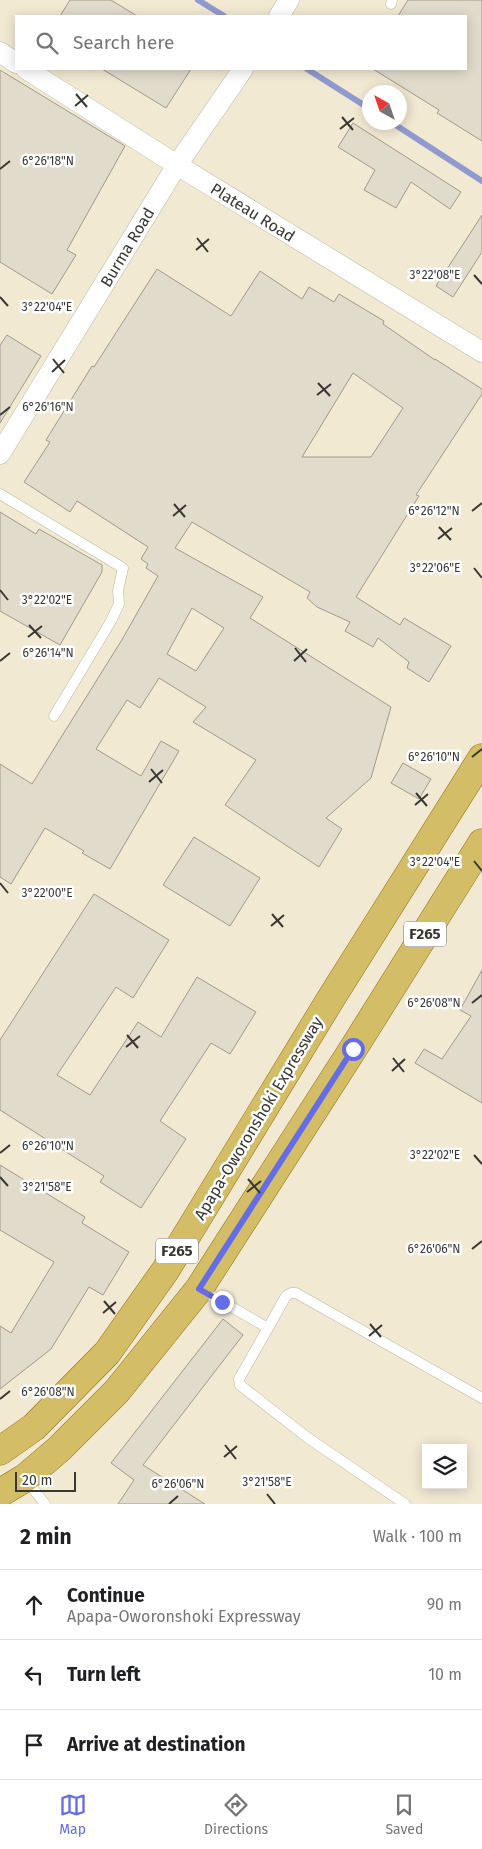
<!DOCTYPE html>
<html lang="en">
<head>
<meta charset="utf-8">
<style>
	:root { --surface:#fff; --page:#f2f2f2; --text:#202124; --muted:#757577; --line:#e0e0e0; --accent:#646de6 }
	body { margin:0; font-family:"Fira Sans",sans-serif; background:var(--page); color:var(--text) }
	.controls { position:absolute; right:15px; bottom:15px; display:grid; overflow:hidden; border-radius:0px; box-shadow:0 2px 12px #0003 }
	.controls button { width:45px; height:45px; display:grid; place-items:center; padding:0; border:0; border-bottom:1px solid var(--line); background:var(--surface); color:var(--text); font:25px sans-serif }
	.compass { position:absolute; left:362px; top:85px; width:45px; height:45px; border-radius:50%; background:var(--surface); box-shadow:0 2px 12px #0003; rotate:320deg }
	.scale { position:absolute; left:15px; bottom:12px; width:61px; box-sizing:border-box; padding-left:5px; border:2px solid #393731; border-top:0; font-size:14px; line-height:18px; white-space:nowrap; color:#393731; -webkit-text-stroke:4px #fff; paint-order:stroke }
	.stop { position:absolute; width:15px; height:15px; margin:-11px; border:4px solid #646de6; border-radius:50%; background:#fff }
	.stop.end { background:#646de6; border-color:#fff; box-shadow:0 1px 5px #0008 }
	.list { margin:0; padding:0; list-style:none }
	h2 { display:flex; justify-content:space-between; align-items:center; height:65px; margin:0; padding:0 20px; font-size:21px }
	h2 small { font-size:16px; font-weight:400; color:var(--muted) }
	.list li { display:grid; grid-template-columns:32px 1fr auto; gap:15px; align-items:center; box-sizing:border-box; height:70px; padding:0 20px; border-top:1px solid var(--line) }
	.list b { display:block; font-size:19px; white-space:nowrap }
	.list p { margin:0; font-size:16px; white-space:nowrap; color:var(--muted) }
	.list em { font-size:16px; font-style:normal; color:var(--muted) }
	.icon { flex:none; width:28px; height:28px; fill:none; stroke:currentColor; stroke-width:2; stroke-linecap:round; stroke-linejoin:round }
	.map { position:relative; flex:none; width:482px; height:1504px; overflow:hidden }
	.search { position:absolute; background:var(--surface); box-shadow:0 2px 12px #0003; left:15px; right:15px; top:15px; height:55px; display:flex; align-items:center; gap:12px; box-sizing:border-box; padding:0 18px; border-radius:0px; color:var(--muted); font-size:19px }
	.sheet { height:275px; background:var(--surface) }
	nav { display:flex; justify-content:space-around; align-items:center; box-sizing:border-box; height:70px; border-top:1px solid var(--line); background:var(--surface); font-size:14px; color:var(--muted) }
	nav a { display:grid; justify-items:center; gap:2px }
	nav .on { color:var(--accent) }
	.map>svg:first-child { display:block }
	.built { fill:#f2e9d3; fill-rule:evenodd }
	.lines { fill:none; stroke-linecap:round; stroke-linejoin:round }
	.stream { stroke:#919ace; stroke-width:6 }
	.building { fill:#e1dbcc; stroke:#a09a8c; fill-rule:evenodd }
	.service-casing { stroke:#b9b4a5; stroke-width:11 }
	.minor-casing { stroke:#b9b4a5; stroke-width:21 }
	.primary-casing { stroke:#8c7212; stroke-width:29 }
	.service { stroke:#fff; stroke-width:10 }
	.minor { stroke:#fff; stroke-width:20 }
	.primary { stroke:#d4bd67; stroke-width:28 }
	.route { stroke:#646de6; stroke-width:6 }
	.ticks { fill:none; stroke:#393731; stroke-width:2 }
	.labels { text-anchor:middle; stroke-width:5; stroke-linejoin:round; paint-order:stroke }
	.shield { fill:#fff; stroke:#74736f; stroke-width:1 }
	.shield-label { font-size:15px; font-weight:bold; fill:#393731 }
	.street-label { font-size:16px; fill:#393731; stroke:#fff }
	.ticks-label { font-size:12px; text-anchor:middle; fill:#393731; stroke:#fff; stroke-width:5; stroke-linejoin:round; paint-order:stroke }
</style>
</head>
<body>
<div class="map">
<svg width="482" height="1504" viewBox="0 0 482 1504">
	<rect width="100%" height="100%" fill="#faf5e5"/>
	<path class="built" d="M0,0H482V1504H0ZM16,16H466V69H16ZM370,92H400V122H370ZM426,1448H463V1485H426Z"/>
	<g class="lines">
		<path class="stream" d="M198,0L224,16
			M307,69L370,109
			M391,122L482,181"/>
	</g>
	<path class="building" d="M70,0H111L137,16H60Z
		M408,0H482V141L437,113L439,110L373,69H466V16H398Z
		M102,69H191L166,108Z
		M0,70L125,146L67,250L76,255L52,294L0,262Z
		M353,123L461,192L450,209L411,182L396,208L364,190L375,170L338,147Z
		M482,215V252L453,297L436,286Z
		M157,269L231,316L260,271L302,299L309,287L334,302L339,294L384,321L383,324L435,360V359L482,389V394L416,495L419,496L356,597L400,625L404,618L451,646L429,682L407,668L409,662L378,638L373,647L345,631L350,622L317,607L307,598L310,592L192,522L175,548L263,597L250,618L391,707L371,778L326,818L342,829L319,867L225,805L256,760L193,722L206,707L159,678L140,708L127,700L96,749L141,776L161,741L179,751L110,869L82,853L84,851L45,828L11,884L0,877V764L32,784L123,638L158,576L146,568L148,564L141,559L148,547L77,501L70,512L24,482L50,442L46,440L92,366L94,367ZM353,373L403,408L371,457H302ZM192,608L224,628L196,671L167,654Z
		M7,335L41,356L0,423V345Z
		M0,512L36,534L39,529L102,565V572L60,645L0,611Z
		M403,763L431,779L419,799L391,783Z
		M194,837L260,878L230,926L163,885Z
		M94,894L169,940L133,998L116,987L57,1075L90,1095L138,1022L161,1037L197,977L256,1012L230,1054L211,1043L160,1121L186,1139L141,1208L100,1182L104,1176L0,1110V1040Z
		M482,970V1103L415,1063L424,1049L442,1059L471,1016L460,1010Z
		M0,1165L85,1217L82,1223L129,1252L103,1295L89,1287L51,1349L0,1389V1326L11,1333L54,1262L0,1230Z
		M223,1319L243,1335L143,1465L205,1504H118L134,1480L111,1463Z"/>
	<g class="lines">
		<defs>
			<path id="service" d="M391,4L392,0
				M0,494L123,568L118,591L119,604L111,621L54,716
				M200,1289L268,1328L286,1296L291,1293H296L482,1398
				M268,1328L239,1379L240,1385L308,1438L405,1504
				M25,1478L45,1504"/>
			<path id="minor" d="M279,16L289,0
				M0,52L16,63
				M26,69L177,165L482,352
				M0,454L177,165L243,69"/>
			<path id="primary" d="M0,1451L34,1427L107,1353L165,1271L330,1000L482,758
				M0,1493L25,1478L59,1449L117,1391L199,1289L353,1049L482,843"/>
		</defs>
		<use href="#service" class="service-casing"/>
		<use href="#minor" class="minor-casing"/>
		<use href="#primary" class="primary-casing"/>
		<use href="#service" class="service"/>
		<use href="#minor" class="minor"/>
		<use href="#primary" class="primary"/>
	</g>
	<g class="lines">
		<path class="route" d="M222,1302L199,1289L353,1049"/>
	</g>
	<path class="ticks" d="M76,94L87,107M75,106L88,95M342,117L353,130M340,129L354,118M0,169L10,161M197,238L208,252M196,250L209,239M474,275L482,284M0,297L8,306M53,359L64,373M52,372L65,360M318,383L330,396M317,395L331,384M0,415L10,407M174,504L185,517M472,511L482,503M173,516L186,505M439,527L451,540M438,539L452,528M474,568L482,578M0,590L8,600M29,625L41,638M28,637L42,626M295,648L306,662M0,661L10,653M294,661L307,649M472,757L482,749M151,769L162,783M149,782L163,770M416,793L427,806M415,805L428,794M474,861L482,871M0,883L8,893M272,914L283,927M271,926L284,915M472,1003L482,995M127,1035L138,1048M126,1047L140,1036M393,1058L404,1072M392,1071L405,1059M0,1153L10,1145M474,1155L482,1164M0,1177L8,1186M248,1179L260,1193M247,1192L261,1181M472,1249L482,1241M104,1301L115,1314M103,1313L116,1302M370,1324L381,1337M369,1336L382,1325M0,1399L10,1391M225,1445L236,1459M224,1457L237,1446M267,1494L275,1504M169,1504L178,1496"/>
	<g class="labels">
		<g class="shield">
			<rect x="404" y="921.5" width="42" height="25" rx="4"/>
			<rect x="156" y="1238.5" width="42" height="25" rx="4"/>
		</g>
		<g class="shield-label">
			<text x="425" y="939">F265</text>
			<text x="177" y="1256">F265</text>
		</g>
		<g class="street-label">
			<text transform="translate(253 212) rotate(32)" y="6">Plateau Road</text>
			<text transform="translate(127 247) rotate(-59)" y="6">Burma Road</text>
			<text transform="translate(258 1118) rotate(-59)" y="6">Apapa-Oworonshoki Expressway</text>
		</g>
	</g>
	<g class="ticks-label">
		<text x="48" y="165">6°26'18"N</text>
		<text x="435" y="279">3°22'08"E</text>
		<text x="47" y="311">3°22'04"E</text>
		<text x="48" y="411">6°26'16"N</text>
		<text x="434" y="515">6°26'12"N</text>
		<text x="435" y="572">3°22'06"E</text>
		<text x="47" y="604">3°22'02"E</text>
		<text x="48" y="657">6°26'14"N</text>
		<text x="434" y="761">6°26'10"N</text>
		<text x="435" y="866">3°22'04"E</text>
		<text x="47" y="897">3°22'00"E</text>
		<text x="434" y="1007">6°26'08"N</text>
		<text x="48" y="1150">6°26'10"N</text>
		<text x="435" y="1159">3°22'02"E</text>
		<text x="47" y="1191">3°21'58"E</text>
		<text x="434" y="1253">6°26'06"N</text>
		<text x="48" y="1396">6°26'08"N</text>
		<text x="267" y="1486">3°21'58"E</text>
		<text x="178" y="1488">6°26'06"N</text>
	</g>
</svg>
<div class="controls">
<button><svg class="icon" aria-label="layers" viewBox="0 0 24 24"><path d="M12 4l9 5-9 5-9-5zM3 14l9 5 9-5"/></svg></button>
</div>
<svg class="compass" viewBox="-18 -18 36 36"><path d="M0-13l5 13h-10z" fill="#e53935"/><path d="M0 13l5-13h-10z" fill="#757577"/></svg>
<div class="scale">20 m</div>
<div class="stop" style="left:353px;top:1049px"></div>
<div class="stop end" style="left:222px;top:1302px"></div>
<div class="search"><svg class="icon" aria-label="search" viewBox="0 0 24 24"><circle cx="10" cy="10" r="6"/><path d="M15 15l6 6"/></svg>Search here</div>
</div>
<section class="sheet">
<h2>2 min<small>Walk · 100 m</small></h2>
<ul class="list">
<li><svg class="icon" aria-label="ahead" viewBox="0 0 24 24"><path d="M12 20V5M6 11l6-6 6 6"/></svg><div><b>Continue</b><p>Apapa-Oworonshoki Expressway</p></div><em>90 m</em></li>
<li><svg class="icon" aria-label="left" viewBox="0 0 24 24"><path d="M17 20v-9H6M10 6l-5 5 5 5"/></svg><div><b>Turn left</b></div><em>10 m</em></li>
<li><svg class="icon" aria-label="arrive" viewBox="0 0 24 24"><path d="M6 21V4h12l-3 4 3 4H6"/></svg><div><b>Arrive at destination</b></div></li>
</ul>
</section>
<nav>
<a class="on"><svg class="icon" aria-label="map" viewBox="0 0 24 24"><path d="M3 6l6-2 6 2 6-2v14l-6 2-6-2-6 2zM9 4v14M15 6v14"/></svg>Map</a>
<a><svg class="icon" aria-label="directions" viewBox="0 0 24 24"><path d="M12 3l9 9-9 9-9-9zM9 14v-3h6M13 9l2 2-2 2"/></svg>Directions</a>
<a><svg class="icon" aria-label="saved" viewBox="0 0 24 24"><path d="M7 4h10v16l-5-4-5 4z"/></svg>Saved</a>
</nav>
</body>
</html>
